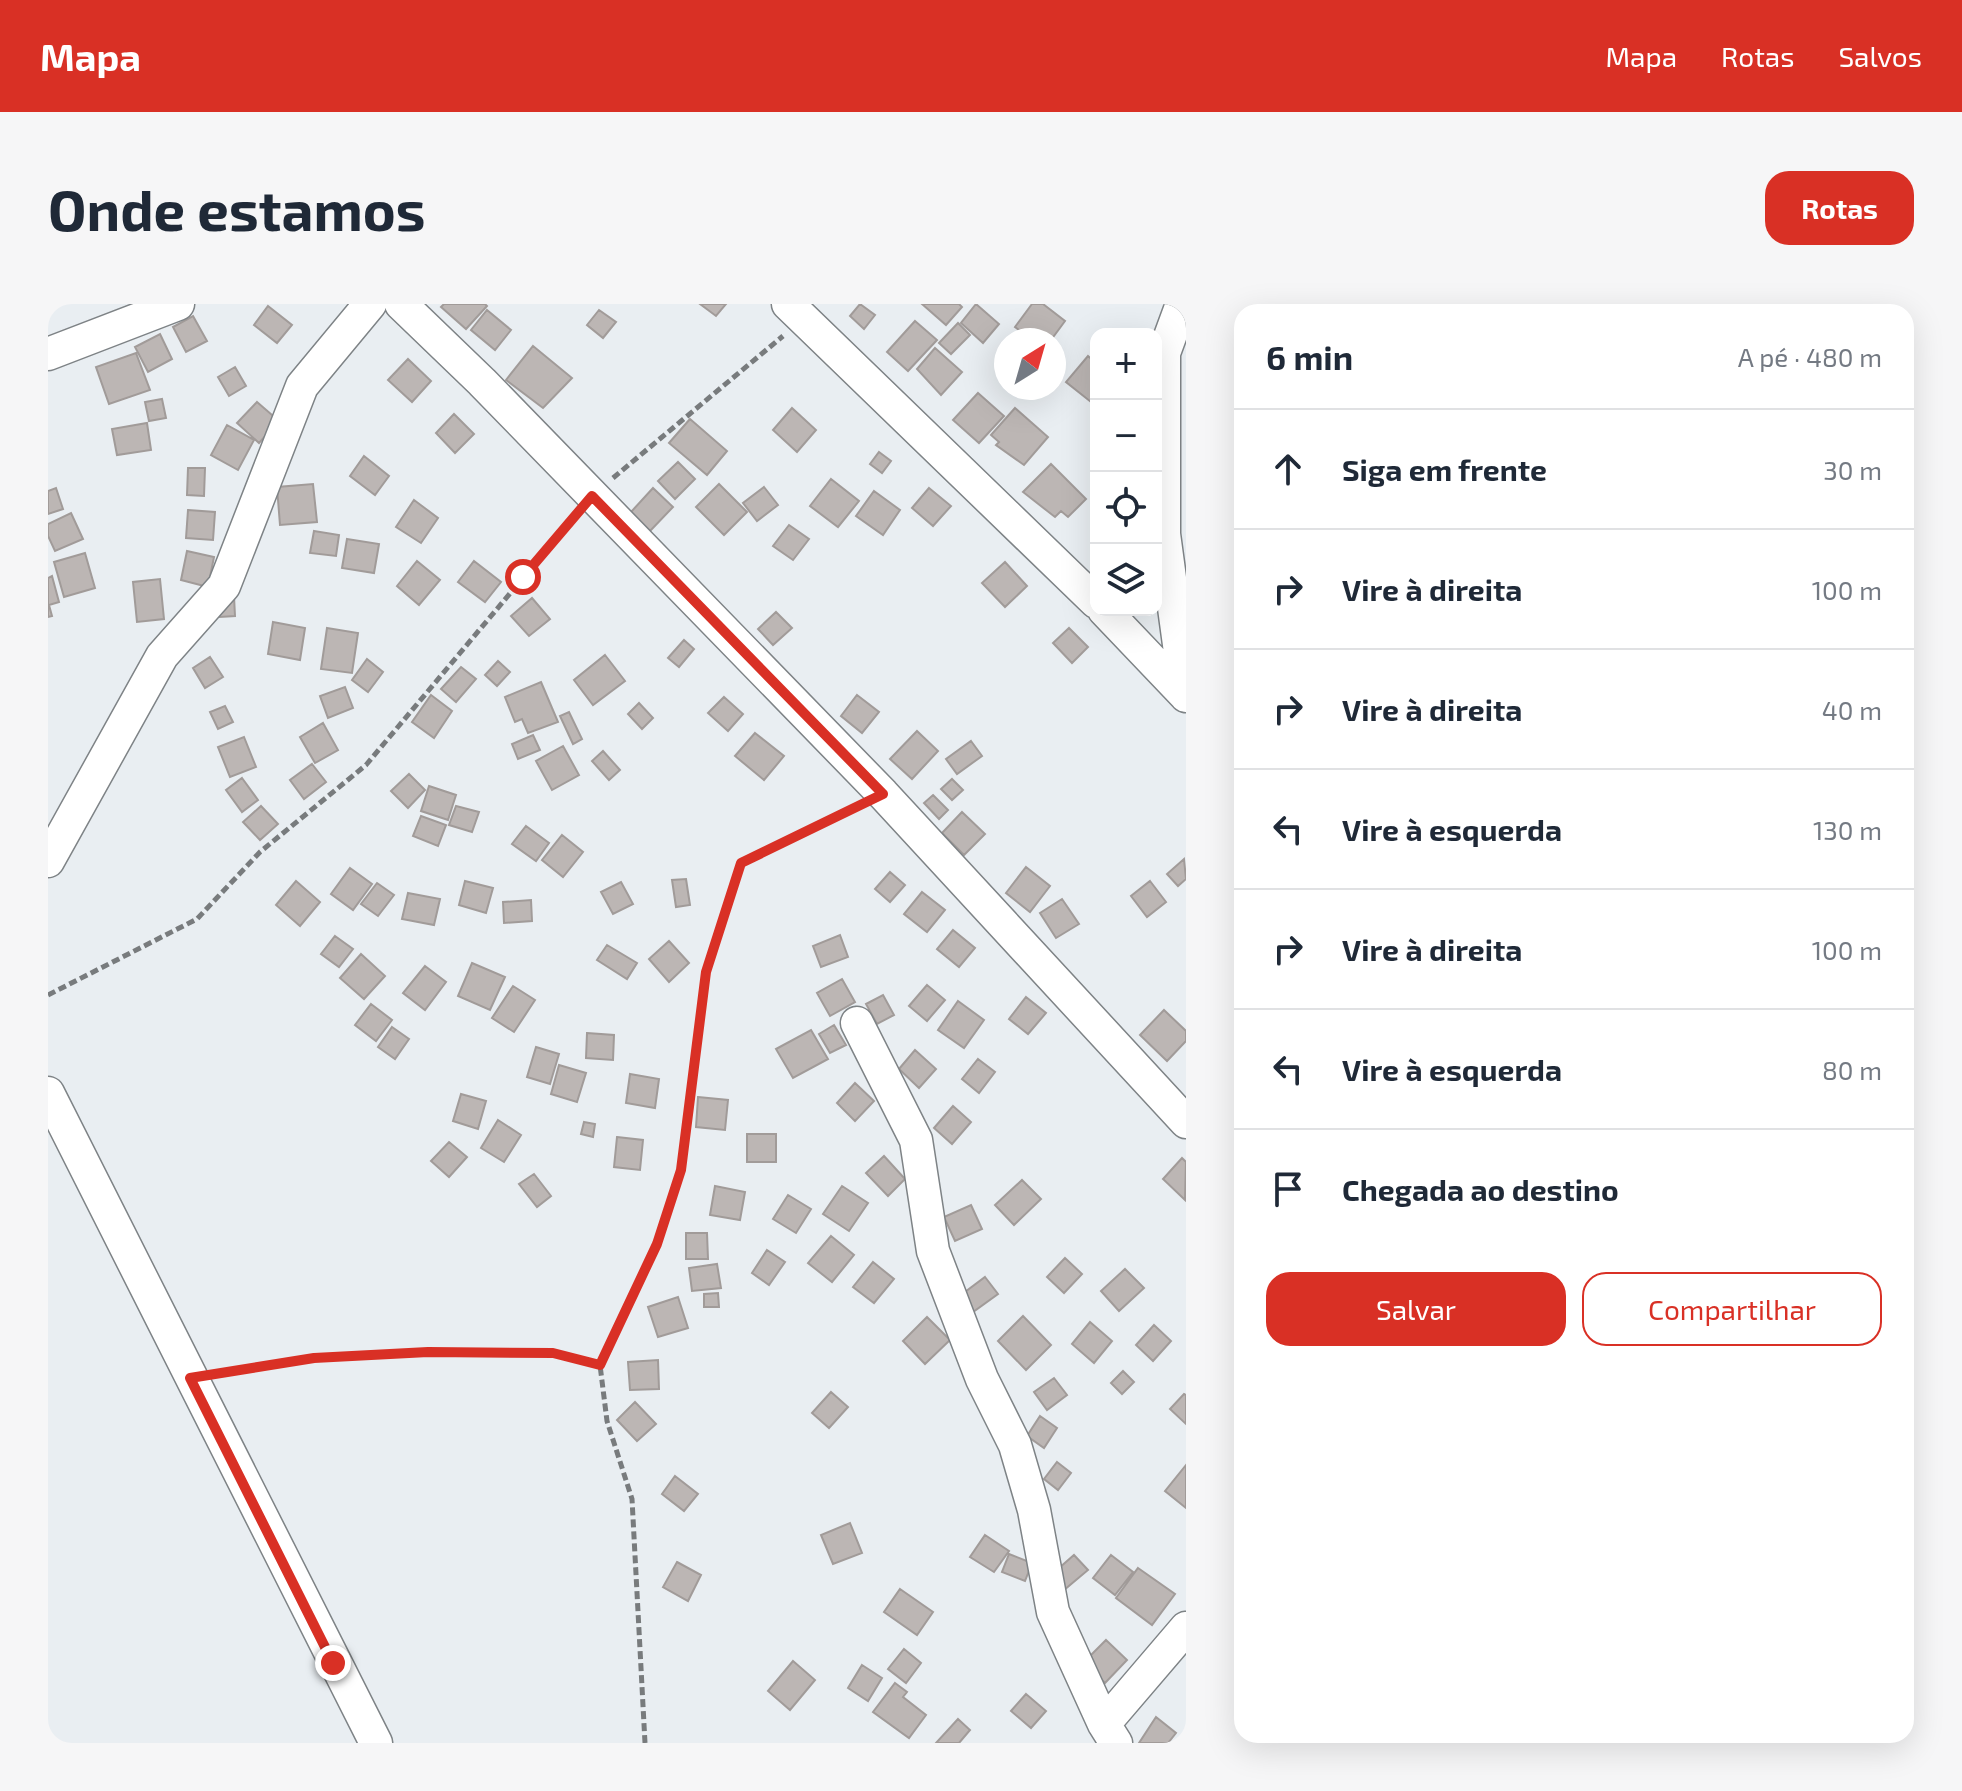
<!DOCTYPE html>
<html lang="pt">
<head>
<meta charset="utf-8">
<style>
	:root { --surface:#fff; --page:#f6f6f7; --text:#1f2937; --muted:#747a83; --line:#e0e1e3; --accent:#d93025 }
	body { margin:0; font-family:"Exo 2",sans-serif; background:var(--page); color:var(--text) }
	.controls { position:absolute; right:24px; top:24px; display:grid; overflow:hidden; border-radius:16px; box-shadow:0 8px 32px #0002 }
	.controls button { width:72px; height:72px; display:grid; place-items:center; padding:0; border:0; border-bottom:2px solid var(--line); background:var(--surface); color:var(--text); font:40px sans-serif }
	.compass { position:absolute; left:946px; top:24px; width:72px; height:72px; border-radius:50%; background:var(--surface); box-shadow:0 8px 32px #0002; rotate:37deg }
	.stop { position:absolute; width:24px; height:24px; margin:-18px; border:6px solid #d93025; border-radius:50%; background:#fff }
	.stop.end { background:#d93025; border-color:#fff; box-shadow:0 2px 8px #0008 }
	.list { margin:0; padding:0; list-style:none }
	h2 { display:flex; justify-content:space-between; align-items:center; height:104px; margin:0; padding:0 32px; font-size:34px }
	h2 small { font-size:26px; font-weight:400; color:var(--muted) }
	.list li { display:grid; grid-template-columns:52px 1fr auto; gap:24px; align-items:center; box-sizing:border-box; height:120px; padding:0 32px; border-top:2px solid var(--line) }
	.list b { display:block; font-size:30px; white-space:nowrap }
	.list em { font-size:26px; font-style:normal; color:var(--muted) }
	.actions { display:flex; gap:16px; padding:24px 32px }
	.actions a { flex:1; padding:18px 0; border:2px solid var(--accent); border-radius:24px; text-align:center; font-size:28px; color:var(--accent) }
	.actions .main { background:var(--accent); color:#fff }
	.icon { flex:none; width:44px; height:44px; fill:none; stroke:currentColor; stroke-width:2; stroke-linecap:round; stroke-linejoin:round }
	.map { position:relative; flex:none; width:1138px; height:1439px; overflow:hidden; border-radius:24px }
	header { display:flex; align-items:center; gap:48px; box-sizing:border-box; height:112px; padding:0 40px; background:var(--accent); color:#fff }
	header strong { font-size:38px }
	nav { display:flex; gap:44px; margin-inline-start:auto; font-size:28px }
	.intro { display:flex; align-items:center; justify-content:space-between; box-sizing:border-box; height:192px; padding:0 48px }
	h1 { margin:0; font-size:56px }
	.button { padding:20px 36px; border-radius:24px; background:var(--accent); color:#fff; font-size:28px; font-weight:700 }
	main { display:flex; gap:48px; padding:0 48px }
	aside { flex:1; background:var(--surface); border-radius:24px; box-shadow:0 8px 32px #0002 }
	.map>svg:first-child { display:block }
	.building { fill:#bcb6b4; stroke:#a19b99; stroke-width:2 }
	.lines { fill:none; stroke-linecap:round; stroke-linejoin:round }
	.minor-casing { stroke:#7e8386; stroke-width:35 }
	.path { stroke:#787b7d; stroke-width:5; stroke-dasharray:8 4; stroke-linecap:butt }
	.minor { stroke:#fff; stroke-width:32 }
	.route { stroke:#d93025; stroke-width:10 }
</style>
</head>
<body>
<header>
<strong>Mapa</strong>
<nav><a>Mapa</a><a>Rotas</a><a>Salvos</a></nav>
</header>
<div class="intro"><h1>Onde estamos</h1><a class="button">Rotas</a></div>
<main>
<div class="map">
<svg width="1138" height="1439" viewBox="0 0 1138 1439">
	<rect width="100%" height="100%" fill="#e9eef2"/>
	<path class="building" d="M396,0H437L439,2L418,25L393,3Z
		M652,0H678L668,12Z
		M812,0L827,11L816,25L802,12Z
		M874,0H911L914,3L898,21Z
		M928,0L951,20L935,39L913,19Z
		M984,0H995L1017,17L1003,36H984L967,23Z
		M220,2L244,21L229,39L206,21Z
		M439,6L463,26L447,46L423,26Z
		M551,6L568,18L555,34L539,21Z
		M145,12L159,37L138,48L125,23Z
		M867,17L889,36L860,67L839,48Z
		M910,19L922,31L903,50L891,39Z
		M112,30L124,55L100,68L87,43Z
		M485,42L524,74L495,104L458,76Z
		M887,44L914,68L893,91L869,65Z
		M88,49L102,86L61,100L48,63Z
		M1040,52L1048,59V93L1043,98L1018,78Z
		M360,55L383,77L364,98L340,76Z
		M187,63L198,82L181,92L170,73Z
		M930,89L956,112L931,139L905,116Z
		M114,95L118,114L101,117L97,98Z
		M209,98L231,117L211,139L189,119Z
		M744,104L768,126L749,148L725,126Z
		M967,104L1000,133L976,161L948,141L951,138L943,131Z
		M406,110L426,130L407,149L388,129Z
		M642,115L679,147L659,171L621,139Z
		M99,119L103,146L69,151L64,125Z
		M179,121L206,136L190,166L163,151Z
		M831,148L843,157L834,169L822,160Z
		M316,152L341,172L327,191L302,172Z
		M630,158L647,175L627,195L610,177Z
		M1003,160L1038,195L1020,213L1013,207L1007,213L975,188Z
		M140,164H157L156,192L139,191Z
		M783,175L811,197L790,223L762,202Z
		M265,180L269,218L232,221L229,183Z
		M671,180L699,208L676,231L648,203Z
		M716,183L730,201L709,217L695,199Z
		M8,184L15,205L0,210V187Z
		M605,184L625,203L602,227L583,208Z
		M881,184L903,202L885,222L864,204Z
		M826,187L852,206L835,231L808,212Z
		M366,196L390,214L373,239L348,223Z
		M140,206L167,208L165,236L138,234Z
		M23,209L35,235L7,247L0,232V220Z
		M741,221L761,235L745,256L725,242Z
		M266,227L291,231L288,252L262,249Z
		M299,235L331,240L326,269L294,264Z
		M139,247L166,253L160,283L133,276Z
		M37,249L47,284L16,293L6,258Z
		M369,257L392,276L371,301L349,282Z
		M426,257L453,278L437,298L410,278Z
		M957,258L979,282L957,303L934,279Z
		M4,272L11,298L1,301L4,312L0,313V274Z
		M112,275L116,315L89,318L85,278Z
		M186,292L187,312L172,313L170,293Z
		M484,294L502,315L481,332L463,312Z
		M728,308L744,324L725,341L710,325Z
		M225,318L257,324L252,356L220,350Z
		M279,324L310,329L304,369L273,365Z
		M1021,324L1040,343L1024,359L1005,339Z
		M636,336L646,345L631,363L620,354Z
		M557,351L577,377L545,401L526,376Z
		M162,353L175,373L157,384L145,364Z
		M319,355L335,368L320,388L304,376Z
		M450,357L462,368L449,382L437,371Z
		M413,363L428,375L408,398L393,385Z
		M493,378L510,418L480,429L474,415L467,418L457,393Z
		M297,383L305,404L280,414L272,392Z
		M383,391L404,407L386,434L364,418Z
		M809,391L831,408L814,429L793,412Z
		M676,393L695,410L680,427L660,409Z
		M591,399L605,414L594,425L580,410Z
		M177,402L185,418L170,425L162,408Z
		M521,408L534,435L525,440L512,412Z
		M275,419L290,446L267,459L252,433Z
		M869,427L890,447L864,475L842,455Z
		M707,429L736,452L716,476L687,452Z
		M485,431L492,446L470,455L464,440Z
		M196,433L208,463L182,473L170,443Z
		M923,437L934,452L909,470L898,455Z
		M515,442L531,471L504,486L488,457Z
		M555,447L572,466L561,476L544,457Z
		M264,460L278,478L256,495L242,476Z
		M361,470L377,486L360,504L343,487Z
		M194,474L210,496L194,508L178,486Z
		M904,475L915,486L904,496L893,485Z
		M381,482L408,491L400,516L373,507Z
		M885,491L900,506L891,515L876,499Z
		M213,502L230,520L212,536L195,518Z
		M408,502L431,508L424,528L401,521Z
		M914,508L937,530L916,551L894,529Z
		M373,512L398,521L390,542L365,532Z
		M478,522L501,539L488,557L464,540Z
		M514,531L535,548L515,573L494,556Z
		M1136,555L1138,575L1130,582L1119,570Z
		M978,563L1002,582L982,608L958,589Z
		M302,564L324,580L305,606L283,590Z
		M842,568L857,581L842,598L827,585Z
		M638,575L642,601L628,603L624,576Z
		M248,577L272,598L252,622L228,601Z
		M417,577L445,584L438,609L411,601Z
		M1102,577L1118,598L1099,613L1083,592Z
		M573,578L585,600L565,610L553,588Z
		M329,579L346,591L330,612L313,600Z
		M874,588L897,606L879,628L856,610Z
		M360,589L392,595L386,621L354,615Z
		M1014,595L1031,620L1008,634L992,609Z
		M483,596L484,617L456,619L455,598Z
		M905,626L927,644L911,663L889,645Z
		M792,631L800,653L773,663L765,642Z
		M287,632L305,645L291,663L273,650Z
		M621,637L641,659L621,678L601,655Z
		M559,641L589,659L579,675L549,656Z
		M313,650L337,672L316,695L292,674Z
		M424,659L457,673L442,706L410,692Z
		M377,662L398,678L377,706L355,689Z
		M794,675L807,698L782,712L769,689Z
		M879,681L897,696L879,717L861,702Z
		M465,682L487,696L466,728L444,714Z
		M835,691L846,711L829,720L818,700Z
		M978,693L998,709L980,730L961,715Z
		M910,697L936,716L916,744L890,726Z
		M323,700L344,716L328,737L307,721Z
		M1116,706L1138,727V737L1119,757L1092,731Z
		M786,721L798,741L782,749L771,730Z
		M344,723L361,735L347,755L330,743Z
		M763,726L780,755L745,774L728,745Z
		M539,729L566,731L565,756L538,754Z
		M488,743L511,750L502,780L479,773Z
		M867,746L888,765L871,784L851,765Z
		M930,755L947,768L931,789L914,775Z
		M511,761L538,769L529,798L503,790Z
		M582,770L611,775L607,804L578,799Z
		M807,779L826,797L807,817L789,799Z
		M413,790L438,797L430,825L405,817Z
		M650,793L680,796L677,826L648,823Z
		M905,802L923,818L904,840L886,824Z
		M450,816L473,831L456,858L433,844Z
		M536,818L547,820L545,833L533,830Z
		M699,830H728V858H699Z
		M569,833L595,836L592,866L566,863Z
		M401,838L419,853L401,873L383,857Z
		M836,852L857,875L840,892L818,869Z
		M1134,854L1138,858L1137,896L1115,875Z
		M486,870L503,892L489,903L471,880Z
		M974,876L993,895L966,921L947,901Z
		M667,882L697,888L692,916L662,911Z
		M794,882L820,899L801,927L775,910Z
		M740,891L763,905L748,929L725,915Z
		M923,901L934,925L907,937L896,913Z
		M638,929H659L660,955H638Z
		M783,932L806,951L784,978L760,959Z
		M719,946L737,958L721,981L704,969Z
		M1017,954L1034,970L1016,989L999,973Z
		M825,958L846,975L826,999L805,983Z
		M669,960L673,984L644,987L641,964Z
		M1077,965L1096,984L1071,1007L1053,987Z
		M937,973L950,990L925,1008L913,991Z
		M670,989L671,1003H656V990Z
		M630,993L640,1024L610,1033L600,1003Z
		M975,1012L1003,1041L978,1066L950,1037Z
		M879,1013L902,1036L877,1060L855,1037Z
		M1042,1018L1064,1037L1046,1059L1024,1040Z
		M1106,1021L1123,1037L1105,1057L1088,1041Z
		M610,1056L611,1085L582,1086L580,1058Z
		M1075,1067L1086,1078L1074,1090L1063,1079Z
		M1006,1074L1019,1091L999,1106L986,1088Z
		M783,1088L800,1103L781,1124L764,1109Z
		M1136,1090L1138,1091V1120L1122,1105Z
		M587,1098L608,1120L589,1137L569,1116Z
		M992,1112L1009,1124L996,1144L979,1132Z
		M1009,1158L1023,1169L1010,1186L996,1175Z
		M1138,1161V1204L1117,1187Z
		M627,1172L650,1190L636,1207L614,1190Z
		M802,1219L814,1249L785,1260L773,1231Z
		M937,1231L961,1247L946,1268L922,1253Z
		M961,1250L984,1259L977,1277L954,1268Z
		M1026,1251L1040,1266L1016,1286L1003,1271Z
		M1063,1251L1085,1268L1067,1291L1045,1274Z
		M629,1258L653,1271L640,1297L615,1283Z
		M1090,1264L1127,1290L1104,1321L1068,1294Z
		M852,1285L885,1308L869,1331L836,1308Z
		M1058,1336L1079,1356L1057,1379L1036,1358Z
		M856,1345L873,1359L858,1379L840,1365Z
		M745,1357L767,1376L742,1406L720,1387Z
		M814,1361L834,1374L820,1397L800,1384Z
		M847,1379L859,1388L855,1393L878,1411L861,1434L825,1408Z
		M978,1390L998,1407L983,1424L963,1407Z
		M1108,1413L1128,1429L1120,1439H1091Z
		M910,1415L922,1426L911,1439H888Z"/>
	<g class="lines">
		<defs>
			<path id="minor" d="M353,0L434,78L835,490L1138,818
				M740,0L1048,298
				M1134,0L1116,49V230L1138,392
				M0,50L130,0
				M1056,306L1138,392
				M0,557L114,352L176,282L254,82L322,0
				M809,719L868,836L885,947L934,1075L967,1141L986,1206L1005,1308L1056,1420L1068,1439
				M0,789L328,1439
				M1056,1420L1138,1324"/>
		</defs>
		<use href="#minor" class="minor-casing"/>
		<path class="path" d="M565,174L735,32
			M0,691L149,615L212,548L318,461L527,212
			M171,1069L266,1054L380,1048L505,1049L552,1061
			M597,1439L584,1195L559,1117L552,1061L609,940L633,866L658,668L693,559L809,503"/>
		<use href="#minor" class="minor"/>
	</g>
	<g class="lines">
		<path class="route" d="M285,1359L142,1074L266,1054L380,1048L505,1049L552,1061L609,940L633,866L658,668L693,559L835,490L544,192L475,273"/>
	</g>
</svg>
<div class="controls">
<button>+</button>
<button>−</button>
<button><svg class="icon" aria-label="locate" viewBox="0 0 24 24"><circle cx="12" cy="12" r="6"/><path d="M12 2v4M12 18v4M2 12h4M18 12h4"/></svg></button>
<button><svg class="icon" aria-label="layers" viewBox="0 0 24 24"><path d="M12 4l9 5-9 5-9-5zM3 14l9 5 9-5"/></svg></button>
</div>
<svg class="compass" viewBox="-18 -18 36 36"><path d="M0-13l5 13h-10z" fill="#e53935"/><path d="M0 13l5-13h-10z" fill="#747a83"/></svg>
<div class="stop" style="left:475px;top:273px"></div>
<div class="stop end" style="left:285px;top:1359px"></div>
</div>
<aside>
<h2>6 min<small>A pé · 480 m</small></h2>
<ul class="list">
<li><svg class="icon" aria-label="ahead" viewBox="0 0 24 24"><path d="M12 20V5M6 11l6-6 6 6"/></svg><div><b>Siga em frente</b></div><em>30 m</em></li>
<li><svg class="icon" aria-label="right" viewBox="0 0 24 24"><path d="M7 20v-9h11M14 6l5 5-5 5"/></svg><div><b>Vire à direita</b></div><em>100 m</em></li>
<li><svg class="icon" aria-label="right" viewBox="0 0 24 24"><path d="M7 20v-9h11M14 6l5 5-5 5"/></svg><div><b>Vire à direita</b></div><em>40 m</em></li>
<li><svg class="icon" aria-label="left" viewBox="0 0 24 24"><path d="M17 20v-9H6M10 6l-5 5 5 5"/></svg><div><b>Vire à esquerda</b></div><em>130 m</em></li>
<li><svg class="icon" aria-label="right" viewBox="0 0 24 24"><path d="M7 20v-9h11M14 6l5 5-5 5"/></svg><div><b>Vire à direita</b></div><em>100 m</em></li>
<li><svg class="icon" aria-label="left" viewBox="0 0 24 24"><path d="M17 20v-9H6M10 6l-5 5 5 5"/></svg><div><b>Vire à esquerda</b></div><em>80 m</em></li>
<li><svg class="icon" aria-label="arrive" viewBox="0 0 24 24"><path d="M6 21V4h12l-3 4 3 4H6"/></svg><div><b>Chegada ao destino</b></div></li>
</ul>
<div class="actions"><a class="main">Salvar</a><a>Compartilhar</a></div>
</aside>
</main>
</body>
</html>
